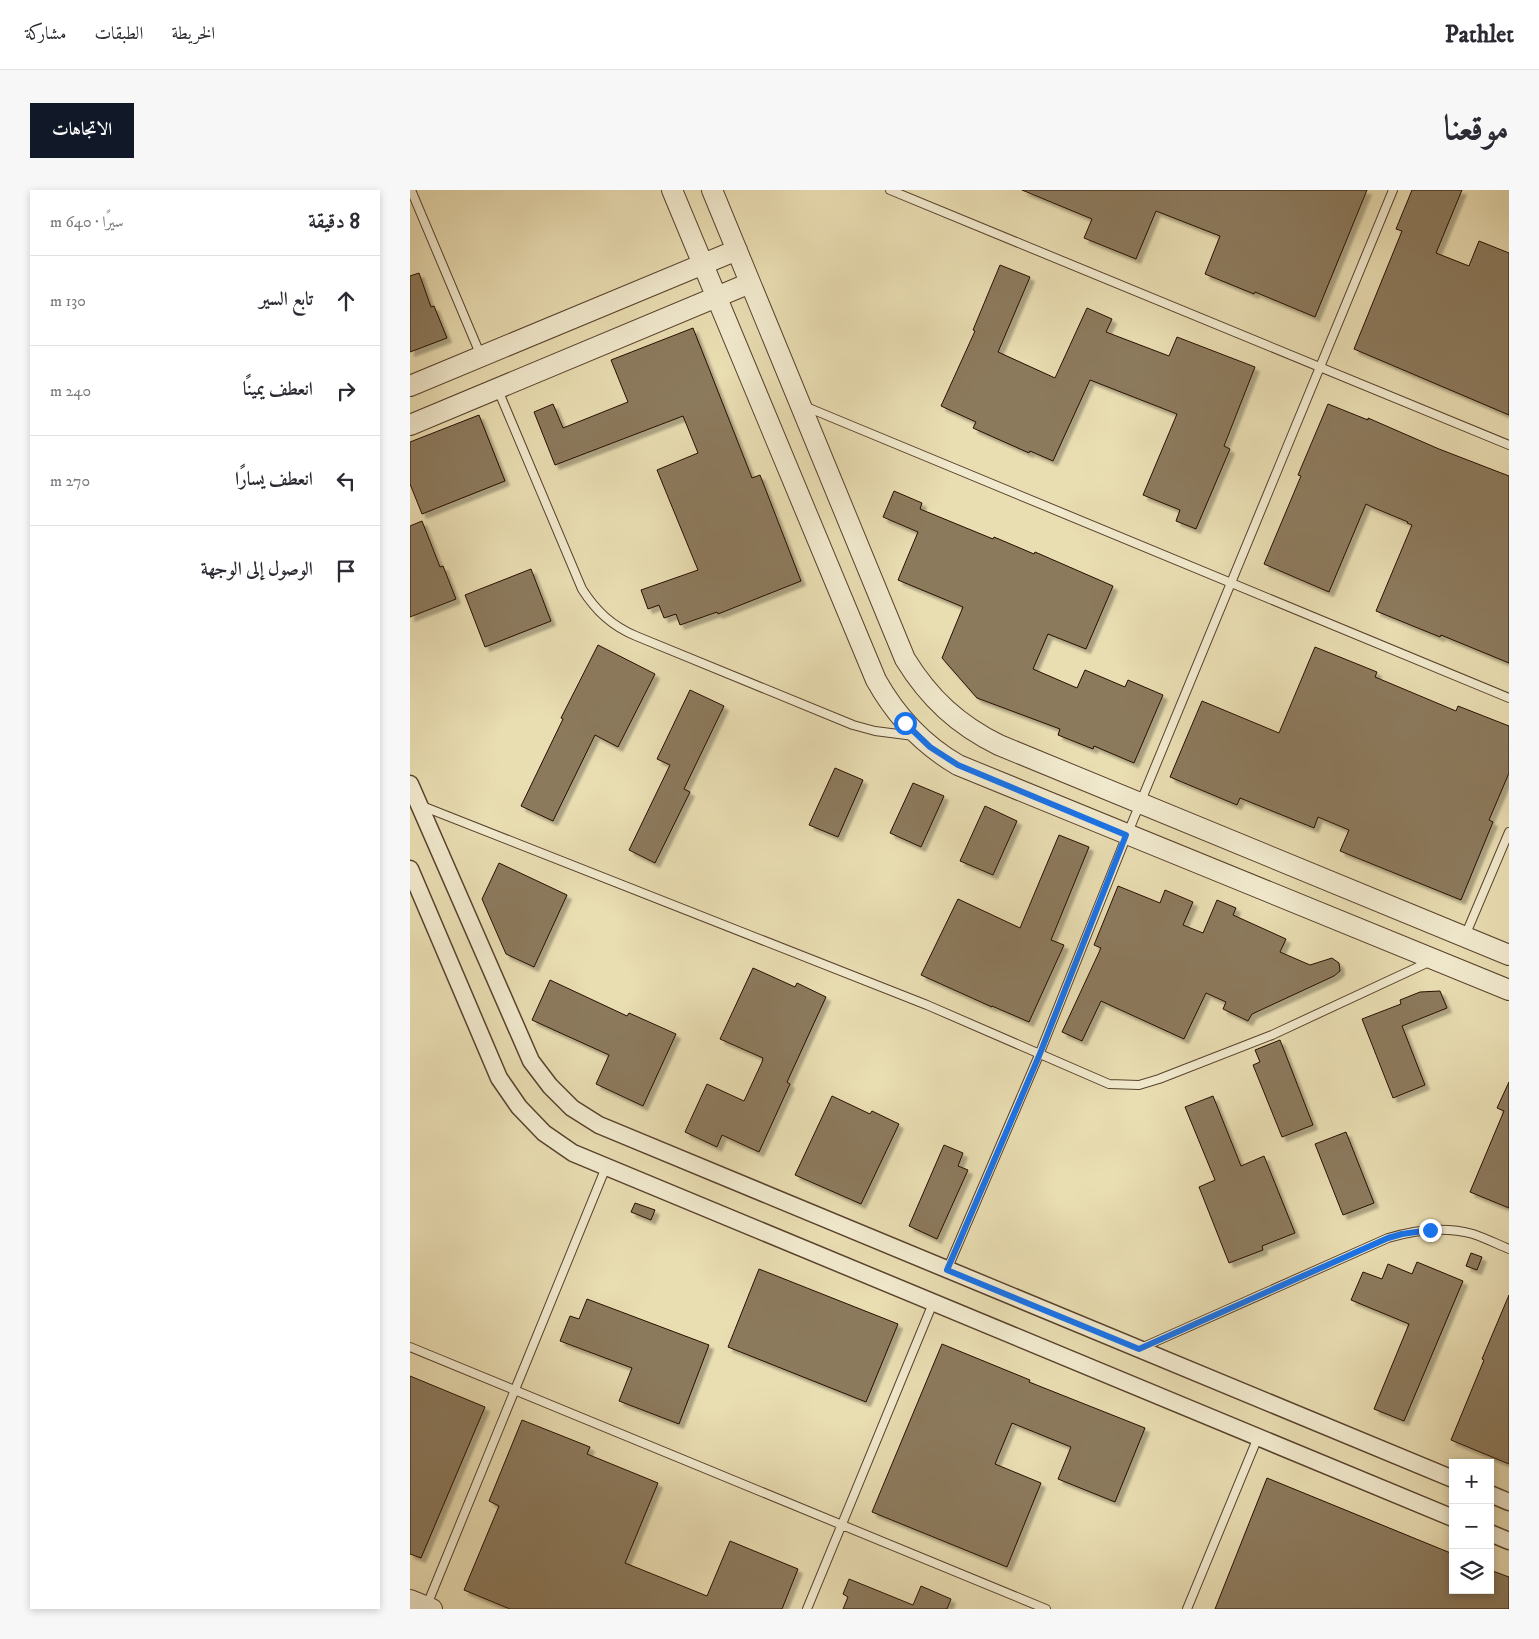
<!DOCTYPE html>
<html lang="ar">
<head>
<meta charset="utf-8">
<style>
	:root { --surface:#fff; --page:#f7f7f7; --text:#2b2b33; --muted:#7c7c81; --line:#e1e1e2; --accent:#111827 }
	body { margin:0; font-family:"IM FELL DW Pica",Amiri,serif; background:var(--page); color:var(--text); direction:rtl }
	.controls { position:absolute; right:15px; bottom:15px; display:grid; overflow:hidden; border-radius:0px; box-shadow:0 2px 8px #0003 }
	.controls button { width:45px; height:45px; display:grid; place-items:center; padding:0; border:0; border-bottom:1px solid var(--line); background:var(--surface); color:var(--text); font:25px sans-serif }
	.stop { position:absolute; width:15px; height:15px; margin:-11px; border:4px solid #1a73e8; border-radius:50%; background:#fff }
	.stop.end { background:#1a73e8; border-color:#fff; box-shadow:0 1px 5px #0008 }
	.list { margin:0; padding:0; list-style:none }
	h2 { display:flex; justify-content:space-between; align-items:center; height:65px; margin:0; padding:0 20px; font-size:21px }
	h2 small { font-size:16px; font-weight:400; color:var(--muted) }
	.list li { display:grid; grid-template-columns:32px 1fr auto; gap:15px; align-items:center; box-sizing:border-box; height:90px; padding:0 20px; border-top:1px solid var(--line) }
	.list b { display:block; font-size:19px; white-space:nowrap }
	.list em { font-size:16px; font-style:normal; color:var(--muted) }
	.icon { flex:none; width:28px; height:28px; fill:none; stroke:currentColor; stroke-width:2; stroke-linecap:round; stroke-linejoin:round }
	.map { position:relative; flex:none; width:1099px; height:1419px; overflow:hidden; direction:ltr; border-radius:0px }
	header { display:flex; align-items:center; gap:30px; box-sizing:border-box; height:70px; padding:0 25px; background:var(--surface); border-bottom:1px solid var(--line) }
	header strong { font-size:24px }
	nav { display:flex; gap:28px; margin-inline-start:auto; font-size:18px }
	.intro { display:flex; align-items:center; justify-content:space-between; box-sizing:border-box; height:120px; padding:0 30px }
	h1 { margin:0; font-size:35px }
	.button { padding:12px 22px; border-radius:0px; background:var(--accent); color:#fff; font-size:18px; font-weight:700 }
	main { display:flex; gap:30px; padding:0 30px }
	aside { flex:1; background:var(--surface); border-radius:0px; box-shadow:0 2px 8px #0003 }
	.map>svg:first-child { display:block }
	.building { fill:#8c7a5d; stroke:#280f00; filter:url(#shadow) }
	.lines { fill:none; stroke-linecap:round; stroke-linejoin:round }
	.service-casing { stroke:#58422c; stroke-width:10 }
	.minor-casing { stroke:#58422c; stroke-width:19 }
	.tertiary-casing { stroke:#58422c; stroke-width:22 }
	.service { stroke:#f1e9cd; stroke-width:8 }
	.minor { stroke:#f1e9cd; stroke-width:16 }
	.tertiary { stroke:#f1e9cd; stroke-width:20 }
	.route { stroke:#1a73e8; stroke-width:6 }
</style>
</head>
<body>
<header>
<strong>Pathlet</strong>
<nav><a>الخريطة</a><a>الطبقات</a><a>مشاركة</a></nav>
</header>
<div class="intro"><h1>موقعنا</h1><a class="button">الاتجاهات</a></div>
<main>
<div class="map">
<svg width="1099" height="1419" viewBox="0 0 1099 1419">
	<defs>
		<filter id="shadow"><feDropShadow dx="4.5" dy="4.5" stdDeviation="1" flood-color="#0004"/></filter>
	</defs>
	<rect width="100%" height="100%" fill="#e9ddb2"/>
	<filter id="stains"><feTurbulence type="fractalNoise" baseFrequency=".004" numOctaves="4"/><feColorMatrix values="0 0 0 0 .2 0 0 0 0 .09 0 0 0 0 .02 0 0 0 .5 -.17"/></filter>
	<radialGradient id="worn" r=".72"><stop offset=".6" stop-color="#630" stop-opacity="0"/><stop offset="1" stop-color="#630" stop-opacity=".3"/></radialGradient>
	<path class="building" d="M612,0H957L905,127L845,102L844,104L795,84L810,46L746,21L726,69L674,48L682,29Z
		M1002,0H1052L1026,63L1059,76L1069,51L1099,63V225L944,159L992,41L986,39Z
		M590,75L620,87L588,162L645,188L677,118L702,129L696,142L759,166L767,147L845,177L814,256L820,259L786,339L766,331L770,320L733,305L767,224L680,190L643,271L620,261L619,263L563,238L566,232L531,216L565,141L563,140Z
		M9,83L21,117L24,116L37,148L0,162V86Z
		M283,138L342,288L350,285L391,391L308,424L307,422L270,435L266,424L254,428L249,415L238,419L231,400L288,380L247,280L288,263L273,226L145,275L124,222L143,214L153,238L218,212L201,170Z
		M918,214L958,230V228L1029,259L1099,286V473L1031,445L1030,447L966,421L1002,335L997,333L998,332L962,317L956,314L919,402L854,374L891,286L888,285Z
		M69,225L95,291L12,324L0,294V252Z
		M484,301L512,313L510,319L583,349L584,347L624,364L625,362L703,396L676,459L638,444L623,479L667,498L675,480L715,497L718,490L753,505L724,573L684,556L683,559L648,545L650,539L567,508L532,468L553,417L488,390L508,342L473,327Z
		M12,331L30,377L33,376L46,409L0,427V336Z
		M121,379L141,431L75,457L55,405Z
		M188,455L245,484L208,557L185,545L143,631L111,616L153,529L151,528Z
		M905,457L967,482L965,487L1046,521L1048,516L1099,536V583L1079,630L1083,632L1051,710L930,661L939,640L908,627L904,638L830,608L827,615L760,587L792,511L869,543Z
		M280,500L314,516L274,599L280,602L245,673L219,660L260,575L247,569Z
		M425,578L453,590L428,647L399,635Z
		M503,593L534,606L511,657L480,643Z
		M575,616L607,631L583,685L550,671Z
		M649,645L679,657L641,750L654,755L619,832L582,816V817L511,785L548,709L610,738Z
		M89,673L157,705L124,777L96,764L72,709Z
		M708,696L750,713L755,700L783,712L773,735L793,743L807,710L826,718L823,725L876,749L870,762L900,775L922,768L929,773L930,781L924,786L842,824L838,831L813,819L816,812L796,803L774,849L691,811L672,851L652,842L691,758L684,755Z
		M343,778L385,797L387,793L416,807L377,892L380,894L349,962L312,945L307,957L275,942L297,894L334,911L352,872L353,868L310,849Z
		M140,790L217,826L219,823L266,844L233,916L186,894L199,865L122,830Z
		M1030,801L1037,818L992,836L1015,895L983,908L952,829L991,814L990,810L1010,802Z
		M870,850L903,935L872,947L843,875L850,872L845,860Z
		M1099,892V1018L1060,1002L1094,921L1087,918Z
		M422,906L460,924L462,921L489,934L451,1014L385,985Z
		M803,906L831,976L854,966L885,1043L852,1056L853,1060L819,1073L789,997L805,990L775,917Z
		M936,942L964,1013L933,1025L905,954Z
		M534,955L553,963L548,976L558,980L527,1049L499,1036Z
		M225,1013L245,1020L241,1030L221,1022Z
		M1061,1063L1072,1067L1067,1080L1056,1076Z
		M1007,1072L1053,1091L994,1231L964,1219L999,1134L941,1110L953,1082L972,1089L978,1074L1002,1084Z
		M349,1079L488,1134L456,1212L318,1157Z
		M1099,1105V1274L1041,1250L1074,1170L1072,1169Z
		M177,1109L299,1155L269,1234L209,1211L222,1178L150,1151L160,1126L169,1129Z
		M532,1154L620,1190L619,1192L735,1238L705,1312L648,1289L661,1257L602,1233L585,1274L631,1293L597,1377L462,1322Z
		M0,1186L75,1217L11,1368L0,1364Z
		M112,1230L180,1257L177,1264L248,1293L215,1373L297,1406L320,1351L388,1379L372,1419H100L54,1400L89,1316L79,1311Z
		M857,1288L1043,1364V1400H1080V1380L1099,1387V1419H805Z
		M439,1389L503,1415L511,1396L541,1409L537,1419H433L438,1407L433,1404Z"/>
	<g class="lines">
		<defs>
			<path id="service" d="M1,0L71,166
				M480,0L1099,255
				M88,200L172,399C186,421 202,436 226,446L443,535L465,541L504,546
				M394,216L1099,508
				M12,616L517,815L699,894L729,895L749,889L862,845L1021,771
				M1055,746L1099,642
				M537,1080L629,865L717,645L983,0
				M0,1157L636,1419
				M731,1158L978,1048C1005,1040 1034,1036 1063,1044C1075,1048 1087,1054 1099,1059
				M17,1415L196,977
				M397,1419L523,1113
				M777,1419L848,1247"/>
			<path id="minor" d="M0,594L121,871L140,896L162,918L189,935L1043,1289
				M0,679L89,888L109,917L134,943L163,963L1043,1328
				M1080,1304L1099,1312
				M1080,1343L1099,1351"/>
			<path id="tertiary" d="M262,0L466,490C486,526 512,554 548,575L1099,800
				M302,0L495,469C519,508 548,535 589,555L1099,765
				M0,196L327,60
				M0,235L340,93
				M0,1410L22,1419"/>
		</defs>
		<use href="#service" class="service-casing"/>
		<use href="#minor" class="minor-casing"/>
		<use href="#tertiary" class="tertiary-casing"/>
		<use href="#service" class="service"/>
		<use href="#minor" class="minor"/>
		<use href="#tertiary" class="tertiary"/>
	</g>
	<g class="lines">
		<path class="route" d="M495,533L520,557L548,575L716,645L629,866L537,1080L729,1159L978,1048L992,1044L1020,1040"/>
	</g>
	<rect width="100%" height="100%" filter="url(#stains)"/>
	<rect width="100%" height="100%" fill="url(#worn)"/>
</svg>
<div class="controls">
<button>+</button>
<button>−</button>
<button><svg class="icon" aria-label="layers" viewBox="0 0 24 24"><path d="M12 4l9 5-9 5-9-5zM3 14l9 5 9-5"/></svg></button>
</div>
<div class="stop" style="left:495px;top:533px"></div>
<div class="stop end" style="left:1020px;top:1040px"></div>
</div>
<aside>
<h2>8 دقيقة<small>سيرًا · 640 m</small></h2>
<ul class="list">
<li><svg class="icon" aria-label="ahead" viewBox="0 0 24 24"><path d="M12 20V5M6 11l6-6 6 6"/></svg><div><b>تابع السير</b></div><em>130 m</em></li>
<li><svg class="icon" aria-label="right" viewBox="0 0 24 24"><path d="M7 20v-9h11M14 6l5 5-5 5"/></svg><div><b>انعطف يمينًا</b></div><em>240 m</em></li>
<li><svg class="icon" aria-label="left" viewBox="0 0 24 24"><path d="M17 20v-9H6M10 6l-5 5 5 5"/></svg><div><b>انعطف يسارًا</b></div><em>270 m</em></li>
<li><svg class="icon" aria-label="arrive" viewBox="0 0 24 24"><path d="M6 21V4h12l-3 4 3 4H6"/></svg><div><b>الوصول إلى الوجهة</b></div></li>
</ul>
</aside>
</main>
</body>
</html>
